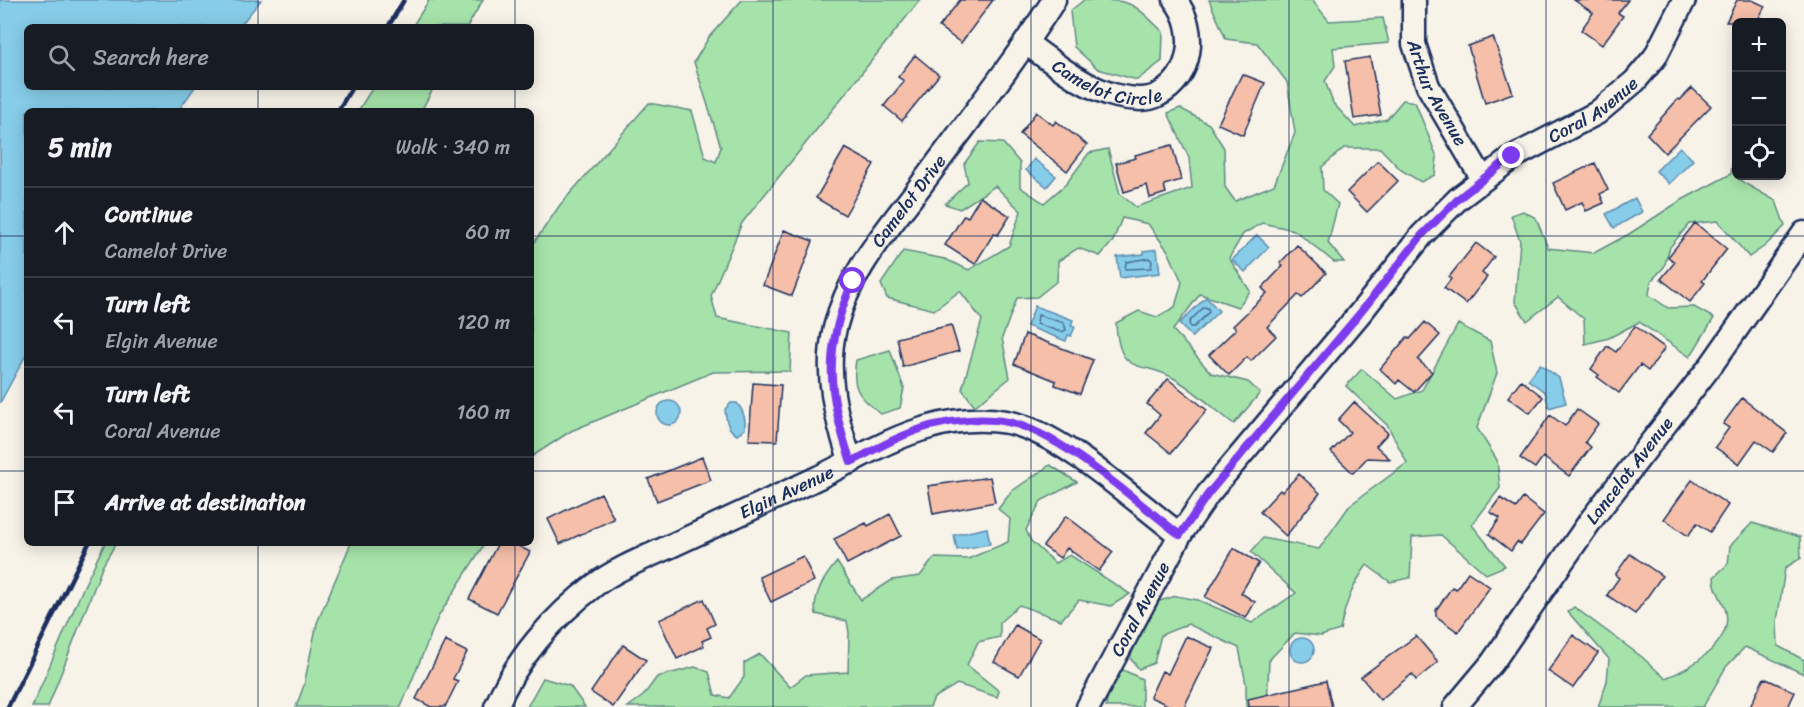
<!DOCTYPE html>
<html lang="en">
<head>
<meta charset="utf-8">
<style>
	:root { --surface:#171b24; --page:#242831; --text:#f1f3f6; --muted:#9ea1a6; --line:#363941 }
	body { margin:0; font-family:Sriracha,sans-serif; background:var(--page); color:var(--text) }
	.controls { position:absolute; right:18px; top:18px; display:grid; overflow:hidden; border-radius:9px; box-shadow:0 3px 15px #0003 }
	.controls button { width:54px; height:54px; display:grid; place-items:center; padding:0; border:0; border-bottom:2px solid var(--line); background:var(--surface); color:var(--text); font:30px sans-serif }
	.stop { position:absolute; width:18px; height:18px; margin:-14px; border:4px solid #7c3aed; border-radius:50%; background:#fff }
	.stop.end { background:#7c3aed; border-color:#fff; box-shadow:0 2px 6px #0008 }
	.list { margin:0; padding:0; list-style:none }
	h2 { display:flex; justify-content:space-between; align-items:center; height:78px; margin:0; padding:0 24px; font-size:26px }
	h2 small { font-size:20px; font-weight:400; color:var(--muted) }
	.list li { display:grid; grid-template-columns:39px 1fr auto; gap:18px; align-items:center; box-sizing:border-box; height:90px; padding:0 24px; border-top:2px solid var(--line) }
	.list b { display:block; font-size:22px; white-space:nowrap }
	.list p { margin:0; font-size:20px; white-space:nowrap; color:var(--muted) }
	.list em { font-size:20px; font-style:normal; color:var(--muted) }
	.icon { flex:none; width:33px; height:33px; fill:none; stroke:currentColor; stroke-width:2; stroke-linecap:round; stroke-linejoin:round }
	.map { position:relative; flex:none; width:1804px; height:707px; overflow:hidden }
	.search { position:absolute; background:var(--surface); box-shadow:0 3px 15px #0003; left:24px; top:24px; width:510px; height:66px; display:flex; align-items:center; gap:15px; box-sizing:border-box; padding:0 21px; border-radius:9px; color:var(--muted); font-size:22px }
	.panel { position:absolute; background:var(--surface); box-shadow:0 3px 15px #0003; left:24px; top:108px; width:510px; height:438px; border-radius:9px }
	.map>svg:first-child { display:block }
	.green { fill:#a6e3aa; stroke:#608984; stroke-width:1.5 }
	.water { fill:#87cce8; stroke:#5c8db1; stroke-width:1.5 }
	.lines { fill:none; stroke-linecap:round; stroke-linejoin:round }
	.shore { stroke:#466e95; stroke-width:1.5 }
	.building { fill:#f5bfa9; stroke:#1b2f5e; stroke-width:1.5 }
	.minor-casing { stroke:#1b2f5e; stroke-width:27 }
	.minor { stroke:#f7f3e8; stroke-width:22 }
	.rail { stroke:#1b2f5e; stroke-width:4.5 }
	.route { stroke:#7c3aed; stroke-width:8 }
	.grid { fill:none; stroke:#1b2f5e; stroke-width:1.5; stroke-opacity:0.55 }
	.labels { text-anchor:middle; stroke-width:4.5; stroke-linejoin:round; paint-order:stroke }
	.street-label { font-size:18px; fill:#1b2f5e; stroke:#f7f3e8 }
</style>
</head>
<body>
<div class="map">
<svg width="1804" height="707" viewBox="0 0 1804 707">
	<rect width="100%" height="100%" fill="#f7f3e8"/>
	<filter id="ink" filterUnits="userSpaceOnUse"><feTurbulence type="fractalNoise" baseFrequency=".0167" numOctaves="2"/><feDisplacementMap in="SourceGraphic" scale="12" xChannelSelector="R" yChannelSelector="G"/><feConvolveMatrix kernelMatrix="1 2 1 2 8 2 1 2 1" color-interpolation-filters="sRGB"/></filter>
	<g filter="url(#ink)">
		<path class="green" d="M429,0H483L467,27H412Z
			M742,0H920L742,223L711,296L717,318L792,333L790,371L713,372L571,431L531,457V247L560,205L649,103L692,111L705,157L716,162L721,147L694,62L709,37Z
			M1084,0C1132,0 1130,0 1163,32L1162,61L1137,80L1098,69L1074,47L1070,11Z
			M1209,0H1312L1329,21L1383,18L1389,43L1333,48L1335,66L1325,81L1333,103L1355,127L1387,119L1403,100L1415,102L1437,157L1435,175L1421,182L1401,170L1380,148H1344L1322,167L1323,190L1338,204L1328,243L1344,262H1334L1294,230L1262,223L1243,234L1229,258L1250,291L1238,307L1200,294L1173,330L1211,373L1248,382L1260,393L1234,424C1215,410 1196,391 1175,379C1142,359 1119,379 1116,323L1139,311L1157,317L1175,307L1182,282L1168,251L1148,224L1122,218L1113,241L1100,256L1078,248L1058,261L1057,281L1037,297L1017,298L1002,338L1010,378L975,406L962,389L982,320L960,291L934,310L887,298L881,284L903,251L945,259L969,270L1009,246L1021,211L995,186L960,209L945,204L968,182L964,164L980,142L1003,143L1020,163V187L1044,203L1066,184L1089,153L1108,149L1120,194L1136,207L1192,188L1189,158L1168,113L1180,108L1209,124L1224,148L1225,187L1235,201L1274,185L1295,133L1287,82L1257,43L1226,39Z
			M373,87H434L421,111H358Z
			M1736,135L1735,175L1744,183L1776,201L1785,226L1765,246L1749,257L1718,221L1689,224L1670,247L1664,267L1651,281L1649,295L1668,308L1694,307L1714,318L1690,357L1639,322L1609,338L1585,344L1584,319L1558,297L1527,321L1515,302L1520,241L1511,215L1523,211L1536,218L1548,248L1594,253L1629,234L1680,201L1731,174Z
			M1458,324L1490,341L1497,373L1477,428L1497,460L1500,488L1472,525L1505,566L1486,574L1441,535L1412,537L1410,578L1390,582L1367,565C1352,586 1345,605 1340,630L1321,636L1295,633L1269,660L1267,707H1246V684L1239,648L1188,624L1161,635L1154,663L1139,669L1130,658L1153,603L1176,596L1198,600L1252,623L1296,593L1251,552L1263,538L1319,549L1350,505L1407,463L1388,426L1346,386L1362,369L1397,399L1422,390Z
			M890,350L904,388L900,408L881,414C859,397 851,389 856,360Z
			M1050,465L1077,482L1041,501L1026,530L1031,541L1055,563L1070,555L1130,594L1111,606L1079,600L1061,620L1019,605L1000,622V637L978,642L967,665L999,691L997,697L957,684L934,698L930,707H628L643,696L657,677L695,667L709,672L715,695L729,698L744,677V663L760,654L790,687L806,675L848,672L849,633L847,621L816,614C812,596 825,576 837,562L861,600L892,580L920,576L934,558L968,559L1008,542L1010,519L998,509L1012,491Z
			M1752,523L1800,537L1801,558L1785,568L1777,622L1778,646L1804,660V674L1745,647L1726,667L1703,707H1598L1607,681L1609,659L1568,612L1574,607L1642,657L1665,678C1690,669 1733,643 1726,612C1723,598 1714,592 1714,577L1728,564L1730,546Z
			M105,543H116L103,565L48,707H32L84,586Z
			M351,543H485L438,617L401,707H296L304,685L317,623Z
			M1119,668L1142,679V707H1106L1110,681Z
			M543,678L570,686L585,707H527Z"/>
		<path class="water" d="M0,0H261L239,27H27V87H195L178,111H27V353L0,403Z
			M1680,147L1693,160L1669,184L1656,171Z
			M1034,159L1056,176L1047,187L1026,170Z
			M1635,198L1642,212L1614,228L1606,214Z
			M1257,235L1269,247L1245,272L1232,260Z
			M1157,249L1160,273L1120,278L1117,257L1144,254V251Z
			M1206,297L1219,311L1192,337L1179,324Z
			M1035,306L1073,320L1071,326L1075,327L1071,336L1068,335L1066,341L1027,326Z
			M1540,364L1559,378L1566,403L1549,408L1545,392L1528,380Z
			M657 413a12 12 0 1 1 24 0a12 12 0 1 1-24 0Z
			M731,403H737C743,410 746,419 745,429L737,435C727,429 726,420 725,409Z
			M987,528L990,544L957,550L954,535Z
			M1290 650a12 12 0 1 1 24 0a12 12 0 1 1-24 0Z"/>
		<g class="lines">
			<path class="shore" d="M1149,258L1152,261L1151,268L1125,269L1126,262Z
				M1204,307L1208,308L1209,312L1194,327H1190L1189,322Z
				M1038,315L1064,323L1066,330L1061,332L1037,324Z"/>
		</g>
		<path class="building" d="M960,0H993L961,43L939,27Z
			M1574,0H1628L1618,13L1623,16L1602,45L1581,30L1593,13Z
			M1737,0H1752L1765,6L1757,22H1726Z
			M1493,37L1513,93L1485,103L1468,46Z
			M915,55L939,75L902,121L884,106L904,81L898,77Z
			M1370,57L1381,115L1354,119L1345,61Z
			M1242,74L1265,83L1243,135L1218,124Z
			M1692,88L1711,106L1665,153L1647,134L1678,99L1680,100Z
			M1036,112L1053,125L1056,121L1087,145L1067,171L1020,134Z
			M1172,145L1181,180L1164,185L1166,193L1150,198L1147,185L1124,192L1116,163L1136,158L1135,155Z
			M845,148L874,164L845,215L816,198Z
			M1378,161L1398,181L1367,212L1347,192Z
			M1595,163L1608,190L1600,194L1604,203L1586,211L1582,202L1565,210L1553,183Z
			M980,197L1010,216L998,235L994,233L975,264L945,245L964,215L968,217Z
			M1695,223L1727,249L1702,281L1705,283L1690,302L1661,279L1675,262L1668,257Z
			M784,230L813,241L792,296L763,285Z
			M1476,243L1494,257L1482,273L1487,277L1466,304L1444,288L1451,279L1449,277Z
			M1297,245L1326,273L1302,298L1298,295L1267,327L1276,336L1251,361L1247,357L1229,375L1209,355L1236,329L1233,326L1267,293L1262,288L1283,266L1280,263Z
			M1425,322L1440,335L1418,360L1432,372L1414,392L1399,380L1396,384L1380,369L1407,337L1410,339Z
			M951,325L959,351L903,367L897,338Z
			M1635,326L1665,348L1648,371L1640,365L1619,393L1597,377L1599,375L1591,369L1607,346L1616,352Z
			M1025,334L1093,360L1080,394L1055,385L1056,381L1014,364Z
			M1168,379L1207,410L1171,453L1146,433L1160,415L1147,404Z
			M1521,380L1543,397L1530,413L1508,397Z
			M753,383L781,385L777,441L749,440Z
			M1742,398L1787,433L1773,452L1756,440L1739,464L1715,447L1729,428L1723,424Z
			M1354,402L1388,433L1376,446L1390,459L1367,458L1353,473L1331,452L1350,432L1338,420Z
			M1577,409L1598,424L1585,442L1591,447L1569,476L1543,457L1535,468L1520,458L1550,415L1565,426Z
			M702,457L711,480L657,501L648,479Z
			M1299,474L1320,493L1286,536L1260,512L1280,490L1282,492Z
			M990,477L995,502L933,514L928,486Z
			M1692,480L1728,505L1710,532L1697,523L1688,536L1664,519Z
			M601,493L614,519L560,544L548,519Z
			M1500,498L1516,508L1523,498L1544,514L1521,544L1517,542L1511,551L1489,534L1500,518L1490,512Z
			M890,514L901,536L847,564L834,539L866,523L868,526Z
			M1066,516L1113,552L1099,571L1067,548L1060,558L1043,546Z
			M498,543H513L530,552L497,613L469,599Z
			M1234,548L1259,563L1241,593L1255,602L1246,618L1205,597Z
			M1630,554L1662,576L1635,614L1607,595L1619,578L1615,575Z
			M803,556L814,581L771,602L759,577Z
			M1468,572L1490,587L1458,632L1436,616V610L1452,587L1456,589Z
			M704,599L715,624L707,628L711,637L702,641L704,646L677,659L659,620Z
			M1015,625L1040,639L1019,676L994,662Z
			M1573,635L1598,653L1573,688L1548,671Z
			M1186,636L1213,648L1184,707H1172L1150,697L1162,671L1168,674Z
			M1416,636L1438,662L1416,680L1412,674L1380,700L1361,677Z
			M445,641L467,652L453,679L458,681L445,707H431L416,699Z
			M623,645L646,660L613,707L591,692Z
			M1764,678L1795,692L1788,707H1750Z
			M1326,681L1332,707H1249L1248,699Z"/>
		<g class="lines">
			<defs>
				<g id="minor">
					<path id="s1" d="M1414,0V44L1428,86L1482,178"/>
					<path id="s2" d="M1026,43C1054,63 1084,88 1117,96C1129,99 1147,101 1158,95C1193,77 1198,29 1175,0"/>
					<path id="s3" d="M851,462C836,419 824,373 835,328C848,273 888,229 921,185C966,124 1013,64 1054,0"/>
					<path id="s4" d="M496,707C515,660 554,616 595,585C618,568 649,556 675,544C720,523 766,502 811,481C850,463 888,438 930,427C954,420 982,418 1007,422C1060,431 1136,502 1180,535"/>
					<path id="s5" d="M1088,707L1180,535L1208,494L1361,312L1422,235L1458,199L1513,157L1597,113L1635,81L1655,57L1684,0"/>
					<path id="s6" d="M1455,707L1492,663L1591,520L1712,364L1804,233"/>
				</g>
			</defs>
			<use href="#minor" class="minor-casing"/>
			<use href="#minor" class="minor"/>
			<path class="rail" d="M388,27L404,0
				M338,111L352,87
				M8,707L89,543"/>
		</g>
	</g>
	<g class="lines" filter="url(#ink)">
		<path class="route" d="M853,281C823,348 827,393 851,462C876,449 902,434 930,426C954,420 984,417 1008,422C1063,434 1135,501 1180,535L1208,494L1361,312L1422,235L1458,199L1512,156"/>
	</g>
	<path class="grid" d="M258,0V27M515,0V27M773,0V707M1031,0V707M1289,0V707M1546,0V707M258,87V111M515,87V111M0,236H27M531,236H1804M0,471H27M531,471H1804M258,543V707M515,543V707"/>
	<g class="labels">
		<g class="street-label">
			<text dy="6" stroke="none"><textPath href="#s2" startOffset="93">Camelot Circle</textPath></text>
			<text dy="6" stroke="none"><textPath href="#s1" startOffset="98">Arthur Avenue</textPath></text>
			<text dy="6" stroke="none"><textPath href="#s5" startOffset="794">Coral Avenue</textPath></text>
			<text dy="6" stroke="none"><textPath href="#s3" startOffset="285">Camelot Drive</textPath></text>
			<text dy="6" stroke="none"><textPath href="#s6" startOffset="294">Lancelot Avenue</textPath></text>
			<text dy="6" stroke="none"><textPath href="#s4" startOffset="372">Elgin Avenue</textPath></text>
			<text dy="6" stroke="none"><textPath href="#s5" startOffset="111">Coral Avenue</textPath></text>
		</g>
	</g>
</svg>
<div class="controls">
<button>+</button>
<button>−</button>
<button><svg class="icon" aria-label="locate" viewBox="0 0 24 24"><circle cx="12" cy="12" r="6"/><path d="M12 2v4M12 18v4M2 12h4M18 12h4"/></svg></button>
</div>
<div class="stop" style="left:853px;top:281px"></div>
<div class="stop end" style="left:1512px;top:156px"></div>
<div class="search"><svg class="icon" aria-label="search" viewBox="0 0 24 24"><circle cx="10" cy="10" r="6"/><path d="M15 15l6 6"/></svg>Search here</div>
<section class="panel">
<h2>5 min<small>Walk · 340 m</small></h2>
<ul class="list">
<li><svg class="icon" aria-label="ahead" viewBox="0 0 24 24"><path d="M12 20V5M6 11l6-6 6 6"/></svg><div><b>Continue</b><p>Camelot Drive</p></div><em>60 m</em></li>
<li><svg class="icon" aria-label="left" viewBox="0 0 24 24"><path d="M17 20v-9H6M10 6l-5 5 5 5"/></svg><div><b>Turn left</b><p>Elgin Avenue</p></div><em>120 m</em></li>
<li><svg class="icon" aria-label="left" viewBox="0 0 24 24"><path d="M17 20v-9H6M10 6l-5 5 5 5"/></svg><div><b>Turn left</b><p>Coral Avenue</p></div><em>160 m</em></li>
<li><svg class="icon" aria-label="arrive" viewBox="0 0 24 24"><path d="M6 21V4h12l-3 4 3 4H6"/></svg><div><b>Arrive at destination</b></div></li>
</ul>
</section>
</div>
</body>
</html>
